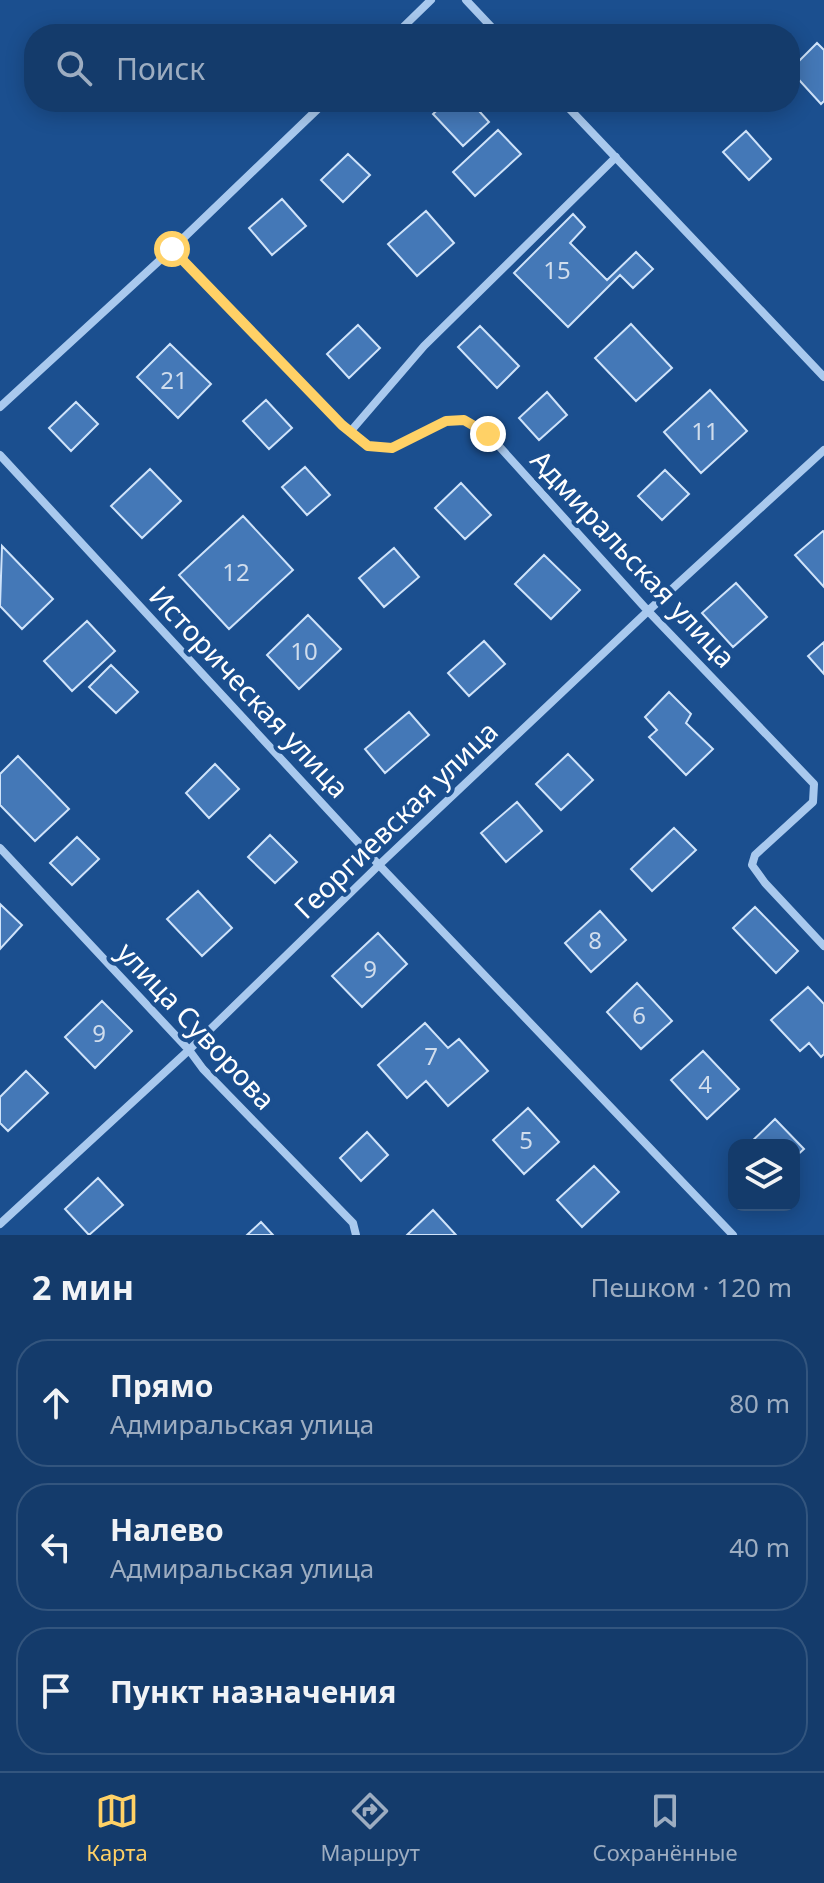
<!DOCTYPE html>
<html lang="ru">
<head>
<meta charset="utf-8">
<style>
	:root { --surface:#143b6b; --page:#1d4271; --text:#f1f3f6; --muted:#9dadc1; --line:#33557e; --accent:#ffd166 }
	body { margin:0; font-family:"Noto Sans",sans-serif; background:var(--page); color:var(--text) }
	.controls { position:absolute; right:24px; bottom:24px; display:grid; overflow:hidden; border-radius:16px; box-shadow:0 4px 20px #0003 }
	.controls button { width:72px; height:72px; display:grid; place-items:center; padding:0; border:0; border-bottom:2px solid var(--line); background:var(--surface); color:var(--text); font:40px sans-serif }
	.stop { position:absolute; width:24px; height:24px; margin:-18px; border:6px solid #ffd166; border-radius:50%; background:#fff }
	.stop.end { background:#ffd166; border-color:#fff; box-shadow:0 2px 8px #0008 }
	.list { margin:0; padding:0; list-style:none }
	h2 { display:flex; justify-content:space-between; align-items:center; height:104px; margin:0; padding:0 32px; font-size:34px }
	h2 small { font-size:26px; font-weight:400; color:var(--muted) }
	.list li { display:grid; grid-template-columns:52px 1fr auto; gap:24px; align-items:center; box-sizing:border-box; height:128px; margin:0 16px 16px; padding:0 16px; border:2px solid var(--line); border-radius:32px }
	.list b { display:block; font-size:30px; white-space:nowrap }
	.list p { margin:0; font-size:26px; white-space:nowrap; color:var(--muted) }
	.list em { font-size:26px; font-style:normal; color:var(--muted) }
	.icon { flex:none; width:44px; height:44px; fill:none; stroke:currentColor; stroke-width:2; stroke-linecap:round; stroke-linejoin:round }
	.map { position:relative; flex:none; width:824px; height:1235px; overflow:hidden }
	.search { position:absolute; background:var(--surface); box-shadow:0 4px 20px #0003; left:24px; right:24px; top:24px; height:88px; display:flex; align-items:center; gap:20px; box-sizing:border-box; padding:0 28px; border-radius:32px; color:var(--muted); font-size:30px }
	.sheet { height:536px; background:var(--surface) }
	nav { display:flex; justify-content:space-around; align-items:center; box-sizing:border-box; height:112px; border-top:2px solid var(--line); background:var(--surface); font-size:22px; color:var(--muted) }
	nav a { display:grid; justify-items:center; gap:4px }
	nav .on { color:var(--accent) }
	.map>svg:first-child { display:block }
	.building { fill:#4478b7; stroke:#cfe3fa; stroke-width:2 }
	.lines { fill:none; stroke-linecap:round; stroke-linejoin:round }
	.street { stroke:#a9c9ee; stroke-width:8 }
	.route { stroke:#ffd166; stroke-width:10 }
	.labels { text-anchor:middle; stroke-width:8; stroke-linejoin:round; paint-order:stroke }
	.number-label { font-size:24px; fill:#d0dded }
	.street-label { font-size:28px; fill:#fff; stroke:#1b4f8f }
</style>
</head>
<body>
<div class="map">
<svg width="824" height="1235" viewBox="0 0 824 1235">
	<rect width="100%" height="100%" fill="#1b4f8f"/>
	<path class="building" d="M817,43L824,50V101L821,104L790,70Z
		M446,102H471L489,122L463,146L433,114Z
		M498,130L521,154L475,196L453,172Z
		M746,131L771,159L749,180L723,152Z
		M348,154L370,175L343,202L321,180Z
		M282,199L306,226L272,255L249,228Z
		M426,211L454,243L417,276L388,244Z
		M573,214L585,227L570,243L607,280L636,252L653,269L633,288L620,275L568,327L514,273Z
		M631,324L672,368L636,401L595,358Z
		M358,325L380,348L349,378L327,354Z
		M480,326L519,366L497,388L458,347Z
		M170,344L211,384L178,418L137,377Z
		M710,390L747,431L701,473L664,432Z
		M547,392L567,415L539,440L519,418Z
		M266,400L292,428L269,449L243,421Z
		M76,402L98,424L71,451L49,428Z
		M305,467L330,495L307,515L282,487Z
		M150,469L181,501L142,538L111,506Z
		M665,470L689,494L662,520L638,496Z
		M461,483L491,515L465,539L435,508Z
		M243,516L293,570L229,629L179,575Z
		M823,531L824,532V587L795,555Z
		M2,546L53,599L22,629L0,606Z
		M394,548L419,577L384,607L359,578Z
		M544,555L580,590L551,619L515,584Z
		M736,583L767,617L733,647L702,613Z
		M308,615L341,649L299,689L267,655Z
		M87,621L115,651L72,691L44,661Z
		M484,641L505,664L469,696L448,673Z
		M824,642V674L808,656Z
		M111,665L138,692L116,713L89,687Z
		M669,692L691,714L686,723L713,749L686,775L649,737L657,730L645,717Z
		M409,712L429,735L385,773L365,749Z
		M568,754L593,780L561,810L536,784Z
		M18,756L69,809L35,841L0,805V774Z
		M215,764L239,789L209,818L186,793Z
		M517,802L542,831L506,862L481,833Z
		M674,828L696,850L652,891L631,869Z
		M270,835L297,862L275,883L248,857Z
		M77,837L99,859L72,885L50,863Z
		M198,891L232,928L202,956L167,919Z
		M0,904L22,925L0,949Z
		M755,907L798,951L776,973L733,928Z
		M600,911L626,940L591,972L565,943Z
		M378,933L407,964L362,1007L332,976Z
		M637,983L672,1021L641,1049L607,1012Z
		M808,987L824,1004V1054L821,1057L809,1043L800,1051L771,1020Z
		M102,1001L132,1031L95,1068L65,1037Z
		M425,1023L448,1048L459,1039L488,1071L448,1106L426,1081L407,1098L378,1065Z
		M703,1051L739,1089L707,1119L671,1080Z
		M26,1071L48,1093L8,1131L0,1123V1097Z
		M528,1108L559,1142L524,1174L493,1140Z
		M775,1119L804,1149L794,1158V1145H748Z
		M367,1132L388,1155L361,1181L340,1158Z
		M594,1166L619,1192L582,1227L557,1200Z
		M98,1178L123,1205L89,1235L65,1209Z
		M433,1210L456,1235H407Z
		M261,1222L273,1235H247Z"/>
	<g class="lines">
		<path class="street" d="M466,0L498,34
			M396,34L431,0
			M563,102L824,377
			M172,249L342,425L368,446L392,448L446,421L464,420L488,434L648,611L814,784L813,802L755,855L752,865L765,883L824,946
			M0,407L172,249L325,102
			M350,432L424,346L616,157
			M0,455L379,865L733,1235
			M0,848L189,1050L203,1069L353,1223L356,1235
			M0,1224L189,1050L379,865L648,611L824,450"/>
	</g>
	<g class="lines">
		<path class="route" d="M172,249L342,425L368,446L392,448L446,421L464,420L488,434"/>
	</g>
	<g class="labels">
		<g class="number-label">
			<text x="557" y="279">15</text>
			<text x="174" y="389">21</text>
			<text x="705" y="440">11</text>
			<text x="236" y="581">12</text>
			<text x="304" y="660">10</text>
			<text x="595" y="949">8</text>
			<text x="370" y="978">9</text>
			<text x="639" y="1024">6</text>
			<text x="99" y="1042">9</text>
			<text x="431" y="1065">7</text>
			<text x="705" y="1093">4</text>
			<text x="526" y="1149">5</text>
		</g>
		<g class="street-label">
			<text transform="translate(633 559) rotate(47)" y="10">Адмиральская улица</text>
			<text transform="translate(249 692) rotate(47)" y="10">Историческая улица</text>
			<text transform="translate(396 820) rotate(-44)" y="10">Георгиевская улица</text>
			<text transform="translate(196 1026) rotate(47)" y="10">улица Суворова</text>
		</g>
	</g>
</svg>
<div class="controls">
<button><svg class="icon" aria-label="layers" viewBox="0 0 24 24"><path d="M12 4l9 5-9 5-9-5zM3 14l9 5 9-5"/></svg></button>
</div>
<div class="stop" style="left:172px;top:249px"></div>
<div class="stop end" style="left:488px;top:434px"></div>
<div class="search"><svg class="icon" aria-label="search" viewBox="0 0 24 24"><circle cx="10" cy="10" r="6"/><path d="M15 15l6 6"/></svg>Поиск</div>
</div>
<section class="sheet">
<h2>2 мин<small>Пешком · 120 m</small></h2>
<ul class="list">
<li><svg class="icon" aria-label="ahead" viewBox="0 0 24 24"><path d="M12 20V5M6 11l6-6 6 6"/></svg><div><b>Прямо</b><p>Адмиральская улица</p></div><em>80 m</em></li>
<li><svg class="icon" aria-label="left" viewBox="0 0 24 24"><path d="M17 20v-9H6M10 6l-5 5 5 5"/></svg><div><b>Налево</b><p>Адмиральская улица</p></div><em>40 m</em></li>
<li><svg class="icon" aria-label="arrive" viewBox="0 0 24 24"><path d="M6 21V4h12l-3 4 3 4H6"/></svg><div><b>Пункт назначения</b></div></li>
</ul>
</section>
<nav>
<a class="on"><svg class="icon" aria-label="map" viewBox="0 0 24 24"><path d="M3 6l6-2 6 2 6-2v14l-6 2-6-2-6 2zM9 4v14M15 6v14"/></svg>Карта</a>
<a><svg class="icon" aria-label="directions" viewBox="0 0 24 24"><path d="M12 3l9 9-9 9-9-9zM9 14v-3h6M13 9l2 2-2 2"/></svg>Маршрут</a>
<a><svg class="icon" aria-label="saved" viewBox="0 0 24 24"><path d="M7 4h10v16l-5-4-5 4z"/></svg>Сохранённые</a>
</nav>
</body>
</html>
